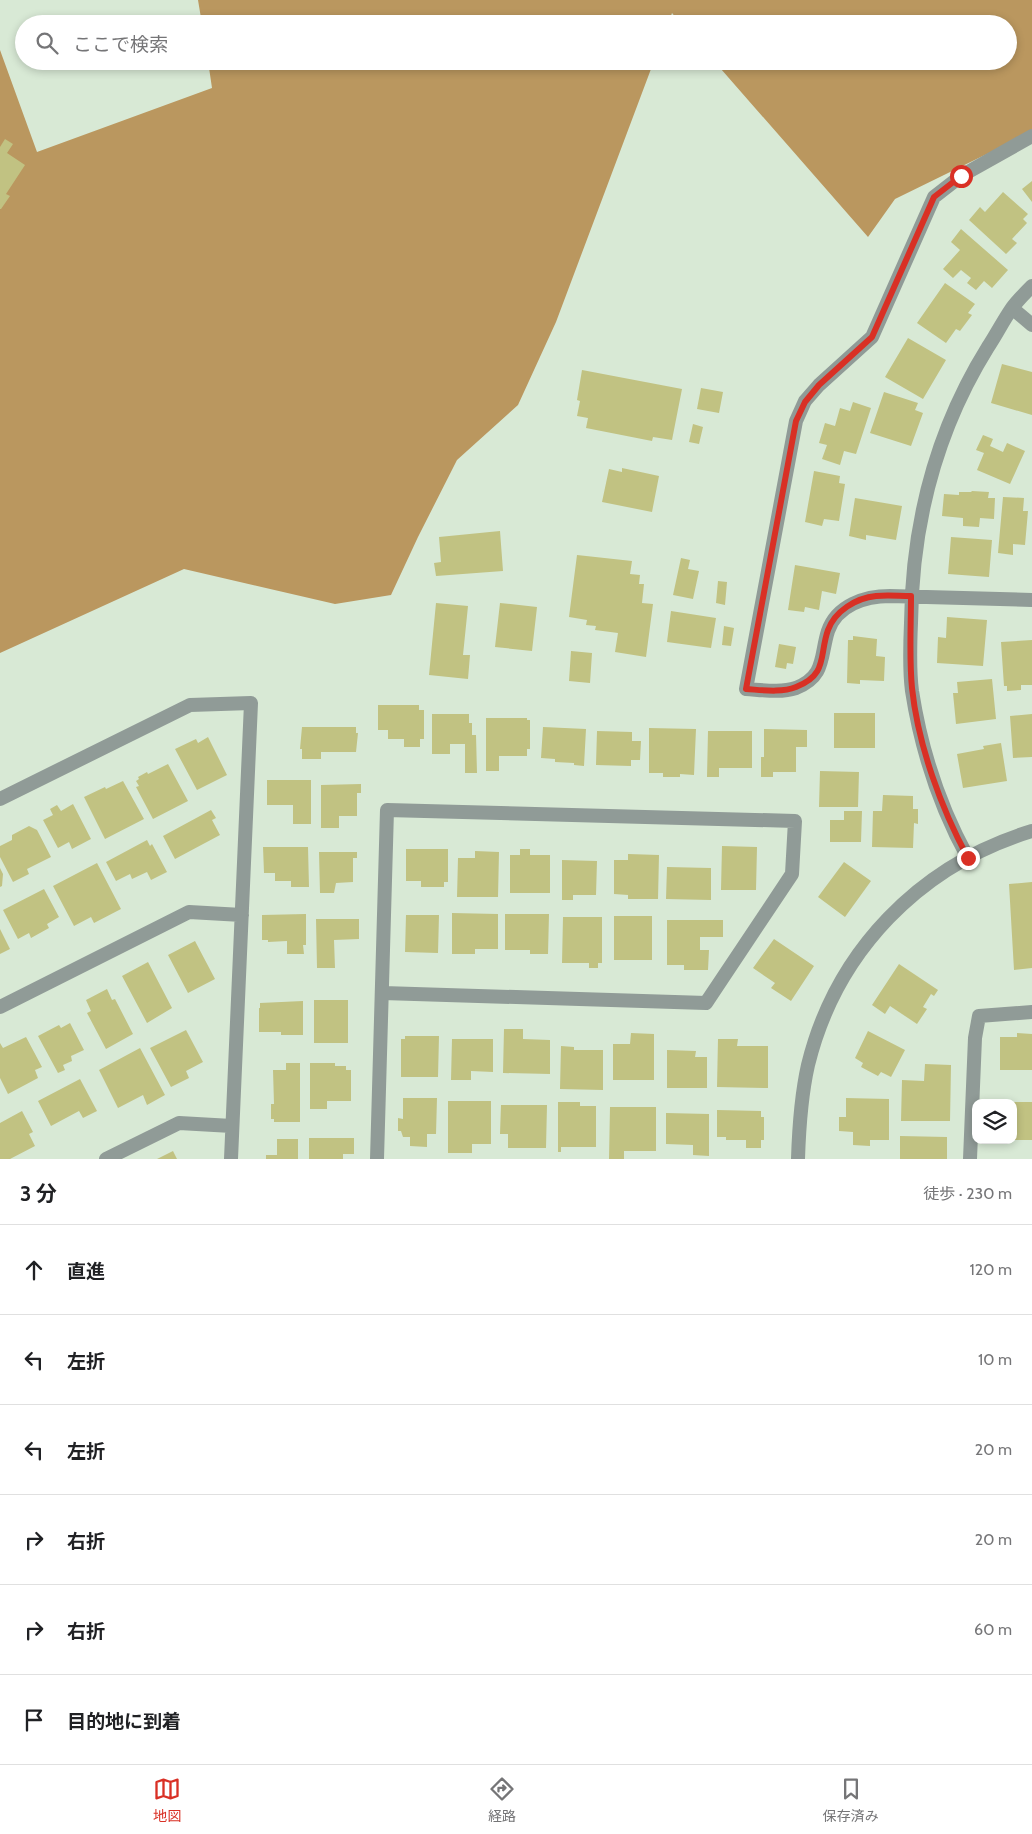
<!DOCTYPE html>
<html lang="ja">
<head>
<meta charset="utf-8">
<style>
	:root { --surface:#fff; --page:#f6f6f6; --text:#202124; --muted:#757577; --line:#e0e0e0; --accent:#d93025 }
	body { margin:0; font-family:Cabin,"Noto Sans JP",sans-serif; background:var(--page); color:var(--text) }
	.controls { position:absolute; right:15px; bottom:15px; display:grid; overflow:hidden; border-radius:10px; box-shadow:0 2px 8px #0003 }
	.controls button { width:45px; height:45px; display:grid; place-items:center; padding:0; border:0; border-bottom:1px solid var(--line); background:var(--surface); color:var(--text); font:25px sans-serif }
	.stop { position:absolute; width:15px; height:15px; margin:-11px; border:4px solid #d93025; border-radius:50%; background:#fff }
	.stop.end { background:#d93025; border-color:#fff; box-shadow:0 1px 5px #0008 }
	.list { margin:0; padding:0; list-style:none }
	h2 { display:flex; justify-content:space-between; align-items:center; height:65px; margin:0; padding:0 20px; font-size:21px }
	h2 small { font-size:16px; font-weight:400; color:var(--muted) }
	.list li { display:grid; grid-template-columns:32px 1fr auto; gap:15px; align-items:center; box-sizing:border-box; height:90px; padding:0 20px; border-top:1px solid var(--line) }
	.list b { display:block; font-size:19px; white-space:nowrap }
	.list em { font-size:16px; font-style:normal; color:var(--muted) }
	.icon { flex:none; width:28px; height:28px; fill:none; stroke:currentColor; stroke-width:2; stroke-linecap:round; stroke-linejoin:round }
	.map { position:relative; flex:none; width:1032px; height:1159px; overflow:hidden }
	.search { position:absolute; background:var(--surface); box-shadow:0 2px 8px #0003; left:15px; right:15px; top:15px; height:55px; display:flex; align-items:center; gap:12px; box-sizing:border-box; padding:0 18px; border-radius:28px; color:var(--muted); font-size:19px }
	.sheet { height:605px; background:var(--surface) }
	nav { display:flex; justify-content:space-around; align-items:center; box-sizing:border-box; height:70px; border-top:1px solid var(--line); background:var(--surface); font-size:14px; color:var(--muted) }
	nav a { display:grid; justify-items:center; gap:2px }
	nav .on { color:var(--accent) }
	.map>svg:first-child { display:block }
	.forest { fill:#ba975f }
	.building { fill:#c1c282 }
	.lines { fill:none; stroke-linecap:round; stroke-linejoin:round }
	.minor { stroke:#909b97; stroke-width:14 }
	.tertiary { stroke:#909b97; stroke-width:14 }
	.route { stroke:#d93025; stroke-width:6 }
</style>
</head>
<body>
<div class="map">
<svg width="1032" height="1159" viewBox="0 0 1032 1159">
	<rect width="100%" height="100%" fill="#d8e9d5"/>
	<path class="forest" d="M198,0H1032V132L895,199L868,237L714,61H1008V24H681L672,13L668,24H202Z
		M0,50L37,152L212,88L208,61H654L556,322L518,405L457,460L418,537L391,595L335,604L184,569L0,653Z"/>
	<path class="building" d="M5,139L13,144L7,153L25,165L6,194L10,196L1,209H0V147Z
		M1032,181V202L1022,189Z
		M1003,192L1028,214L1023,219L1027,223L1012,239L1017,243L1006,254L969,220L980,207L985,212Z
		M961,229L1008,270L992,288L984,281L976,290L967,283L971,278L961,270L953,278L943,269L960,250L951,242Z
		M945,283L975,304L968,313L972,315L960,331L956,329L946,343L917,323Z
		M908,338L946,360L923,399L885,377Z
		M1002,364L1032,372V415L991,403Z
		M582,370L682,389L672,440L653,437L652,441L586,428L588,418L577,416L580,401L577,400Z
		M701,388L723,392L719,413L697,409Z
		M884,392L918,403L915,410L923,413L911,446L870,433Z
		M853,402L871,408L856,454L844,451L840,465L822,459L827,445L819,443L825,423L835,426L840,408L850,411Z
		M693,424L703,427L699,444L689,442Z
		M983,435L993,439L990,446L1003,452L1007,443L1025,451L1010,484L977,470L984,453L976,450Z
		M622,468L659,476L652,512L602,502L609,469L622,472Z
		M814,471L840,476L839,483L845,484L839,521L824,519L822,526L805,522Z
		M972,491L989,492L988,498H995L994,519L980,518L979,527L963,526V518L942,516L944,494L959,495V492H971Z
		M1003,497L1024,498L1023,511H1028L1025,545L1013,544V555L998,553Z
		M855,498L902,506L896,540L866,535V540L849,536Z
		M500,531L503,571L436,576L434,563L441,562L439,537Z
		M951,537L992,540L989,577L948,574Z
		M577,555L632,561L630,574L640,575L639,584H644L642,603L653,604L646,657L615,652L618,633L595,630L596,626L586,625L587,620L569,617Z
		M681,558L690,560L688,569L699,571L693,599L673,595Z
		M795,565L840,573L836,594L822,591L819,610L805,607L804,612L788,610Z
		M718,581L727,582L725,605L716,603Z
		M436,603L468,606L463,655H470L468,679L429,675Z
		M500,603L537,607L532,651L495,647Z
		M671,611L716,618L711,648L667,642Z
		M947,617L987,620L983,666L937,663L938,637L946,638Z
		M724,626L734,628L731,646L722,645Z
		M853,636L877,639L876,656L885,657L884,681L860,680V684L847,683L848,640H853Z
		M1032,640V685H1021V690L1007,691V686H1004L1001,642Z
		M779,644L796,647L793,664L787,663L786,669L775,667Z
		M571,651L592,653L590,683L569,681Z
		M992,679L996,719L956,724L953,693H958L957,682Z
		M378,705H419V710H424V739H420V747H404V739H388V730H378Z
		M834,713H875V748H834Z
		M432,714H469V723H472V735H476L477,773H465V744H450V754H432Z
		M1032,714V757L1013,758L1010,716Z
		M486,718H527V720H530V749H527V756H499V771H486Z
		M302,727H356V733H358L356,752H321V759H302V749H300Z
		M543,727L586,729L584,766L574,765V763L555,762V759L541,758Z
		M649,728L696,729L694,775L680,774V777H663V773H649Z
		M764,729L807,730V747H796V772H773V777H761V757H764Z
		M597,731L632,732V741H641L640,760H631V766L596,765Z
		M708,731H752V768H719V777H707Z
		M208,737L227,775L197,790L175,749L196,739L198,743Z
		M1001,743L1007,781L963,788L957,754L984,749L983,746Z
		M168,764L188,801L153,819L136,787L139,786L136,781L139,779L138,777L147,772L148,774Z
		M820,771L859,772L858,807H819Z
		M267,780H311V824H293V805H267Z
		M123,781L144,819L105,839L84,797L105,787L106,789Z
		M361,784V793H357V816H339V828H321V785Z
		M883,795L913,796V809H918V824L914,823L913,848L872,847L873,811H882Z
		M73,804L91,839L72,849L69,842L58,848L43,820L53,815L50,809L57,805L61,811Z
		M211,810L216,818L212,820L220,835L175,859L163,836Z
		M844,811H862L861,842H830V820H844Z
		M29,826L37,830L51,857L27,869L29,874L13,882L0,857V846L12,840V835Z
		M147,840L150,846L152,844L167,872L151,880L147,872L132,879L130,874L116,881L106,862Z
		M722,846L757,847L756,890H721Z
		M263,847H308L309,887H291V881H275V873H264Z
		M406,849H448V882H444V887H421V881H406Z
		M520,849H530V855H550V893H510V855H520Z
		M475,851L499,852L498,897H457L458,858H475Z
		M319,852H357V858H353V882L336,883L334,893H320Z
		M628,854L659,855L658,899H628V895L614,894V860H628Z
		M562,860L597,861L596,895H573V900H562Z
		M844,862L871,881L845,917L818,897Z
		M97,863L121,909L94,923L91,917L74,926L53,886Z
		M667,867L711,868V900L666,899Z
		M0,868L3,874L2,886L0,887Z
		M1032,882V968L1014,970L1009,884Z
		M44,889L59,917L47,924L49,928L31,938L29,933L18,939L3,910Z
		M452,913L498,914V949H475V954H452Z
		M306,914V945H303L304,954H287V941L268,942V940H262V915Z
		M505,914H549L548,954H530V950H505Z
		M406,915H439L438,953L405,952Z
		M614,916H652V960H614Z
		M563,917H602V963H598V968H589V963H562Z
		M316,919H359V939L334,940L335,968H317Z
		M667,920H723V937H700V950H709L708,970H684V965H667Z
		M0,929L10,949L0,954Z
		M774,939L814,966L791,1001L771,988L775,983L753,968Z
		M195,941L215,979L188,993L168,955Z
		M148,962L172,1008L147,1023L122,976Z
		M899,964L938,990L934,996L931,994L923,1007L927,1009L917,1024L890,1006L885,1014L872,1005Z
		M107,989L112,1000L115,999L133,1034L106,1049L87,1013L91,1011L86,1000Z
		M314,1000H348V1043H314Z
		M303,1001V1035H281V1032H259V1008H260V1003Z
		M70,1023L84,1050L71,1056L72,1061L63,1065L65,1070L58,1073L38,1036L59,1025L61,1028Z
		M504,1029H523V1039L550,1040V1074L503,1073Z
		M186,1030L203,1062L186,1071L189,1078L171,1087L150,1048Z
		M868,1031L905,1050L891,1077L881,1072L878,1076L861,1067L863,1063L855,1058Z
		M631,1033L654,1034V1080H613V1044H630Z
		M1017,1033L1032,1034V1070H1000V1037H1017Z
		M405,1036H439L438,1077H401V1039H405Z
		M26,1037L42,1067L35,1070L38,1078L8,1094L0,1078V1043L3,1048Z
		M452,1039H493V1072L471,1071V1080H451Z
		M718,1039H738L737,1046H768V1088L717,1087Z
		M561,1046L574,1047V1050H603V1090L560,1089Z
		M140,1048L165,1095L147,1105L143,1095L118,1108L99,1070Z
		M667,1050L696,1051L695,1057H707V1088H667Z
		M286,1063H300V1122H274V1119H271V1104H274L273,1070H286Z
		M310,1063H335V1066H346V1070H351V1101H327V1109H310Z
		M925,1064L951,1065L950,1121H901L902,1080L924,1081Z
		M80,1079L97,1111L83,1118L79,1111L51,1126L38,1101Z
		M403,1098H437L436,1134H427V1147L410,1146V1137H403L401,1131H398V1118L403,1119Z
		M846,1098L889,1099V1140H870V1146L853,1145V1132L839,1131V1117H846Z
		M448,1101H491V1144H472V1153H448Z
		M558,1102H580V1106H596V1147H561V1152H558Z
		M1013,1102H1032V1140H1013Z
		M501,1105H547L546,1148H508V1134H500Z
		M610,1107H656V1151H624V1159H609Z
		M717,1110L761,1111V1117H764V1140H761V1148H746V1140H726V1137H717Z
		M22,1111L33,1132L29,1134L35,1146L10,1159H0V1123Z
		M666,1113L709,1114V1156L693,1155V1145L666,1144Z
		M900,1136L947,1137V1159H900Z
		M309,1138H354V1154H343V1159H309Z
		M277,1139H298V1159H266V1155H277Z
		M173,1151L177,1159H157Z"/>
	<g class="lines">
		<path class="minor" d="M1032,136L961,176L934,197L872,337L819,385L805,401L796,421L746,689C762,690 781,693 796,688C826,676 820,656 828,631C837,605 865,596 890,596L1032,600
			M1012,308L1032,325
			M0,799L190,705L251,703L231,1159
			M968,858C940,807 921,749 912,691C909,668 910,646 911,623C912,523 935,432 988,347C996,335 1003,321 1012,308C1018,300 1025,293 1032,286
			M0,1007L189,912L242,915
			M106,1159L179,1123L232,1126
			M377,1159L387,810L795,821L792,874L706,1003L383,993
			M970,1159L975,1038L979,1016L1032,1012"/>
		<path class="tertiary" d="M798,1159C799,1127 801,1096 808,1065C836,951 920,865 1032,831"/>
	</g>
	<g class="lines">
		<path class="route" d="M961,176L934,197L872,337L819,385L805,402L796,421L746,689C762,690 781,693 796,687C828,675 819,655 828,630C835,611 856,598 876,596C887,595 899,596 911,596C911,627 909,658 912,688C918,745 941,808 968,858"/>
	</g>
</svg>
<div class="controls">
<button><svg class="icon" aria-label="layers" viewBox="0 0 24 24"><path d="M12 4l9 5-9 5-9-5zM3 14l9 5 9-5"/></svg></button>
</div>
<div class="stop" style="left:961px;top:176px"></div>
<div class="stop end" style="left:968px;top:858px"></div>
<div class="search"><svg class="icon" aria-label="search" viewBox="0 0 24 24"><circle cx="10" cy="10" r="6"/><path d="M15 15l6 6"/></svg>ここで検索</div>
</div>
<section class="sheet">
<h2>3 分<small>徒歩 · 230 m</small></h2>
<ul class="list">
<li><svg class="icon" aria-label="ahead" viewBox="0 0 24 24"><path d="M12 20V5M6 11l6-6 6 6"/></svg><div><b>直進</b></div><em>120 m</em></li>
<li><svg class="icon" aria-label="left" viewBox="0 0 24 24"><path d="M17 20v-9H6M10 6l-5 5 5 5"/></svg><div><b>左折</b></div><em>10 m</em></li>
<li><svg class="icon" aria-label="left" viewBox="0 0 24 24"><path d="M17 20v-9H6M10 6l-5 5 5 5"/></svg><div><b>左折</b></div><em>20 m</em></li>
<li><svg class="icon" aria-label="right" viewBox="0 0 24 24"><path d="M7 20v-9h11M14 6l5 5-5 5"/></svg><div><b>右折</b></div><em>20 m</em></li>
<li><svg class="icon" aria-label="right" viewBox="0 0 24 24"><path d="M7 20v-9h11M14 6l5 5-5 5"/></svg><div><b>右折</b></div><em>60 m</em></li>
<li><svg class="icon" aria-label="arrive" viewBox="0 0 24 24"><path d="M6 21V4h12l-3 4 3 4H6"/></svg><div><b>目的地に到着</b></div></li>
</ul>
</section>
<nav>
<a class="on"><svg class="icon" aria-label="map" viewBox="0 0 24 24"><path d="M3 6l6-2 6 2 6-2v14l-6 2-6-2-6 2zM9 4v14M15 6v14"/></svg>地図</a>
<a><svg class="icon" aria-label="directions" viewBox="0 0 24 24"><path d="M12 3l9 9-9 9-9-9zM9 14v-3h6M13 9l2 2-2 2"/></svg>経路</a>
<a><svg class="icon" aria-label="saved" viewBox="0 0 24 24"><path d="M7 4h10v16l-5-4-5 4z"/></svg>保存済み</a>
</nav>
</body>
</html>
